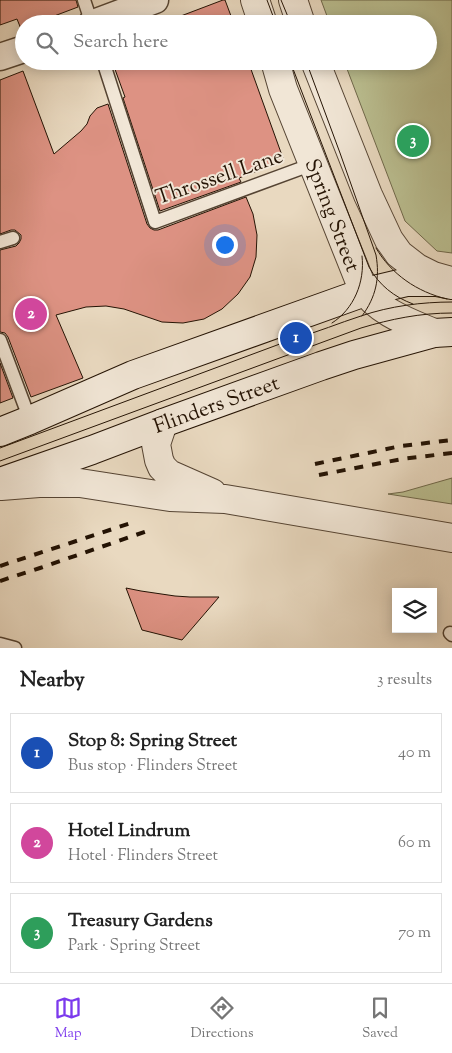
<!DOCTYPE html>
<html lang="en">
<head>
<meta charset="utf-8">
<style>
	:root { --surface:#fff; --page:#f2f2f2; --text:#222; --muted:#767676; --line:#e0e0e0; --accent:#7c3aed }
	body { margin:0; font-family:"Sorts Mill Goudy",serif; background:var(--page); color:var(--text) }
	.controls { position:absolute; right:15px; bottom:15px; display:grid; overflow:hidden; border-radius:0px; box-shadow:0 2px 12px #0003 }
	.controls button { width:45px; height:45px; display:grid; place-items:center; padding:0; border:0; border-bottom:1px solid var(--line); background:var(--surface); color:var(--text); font:25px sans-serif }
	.you { position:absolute; left:224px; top:244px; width:18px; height:18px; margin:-12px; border:4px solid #fff; border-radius:50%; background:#1a73e8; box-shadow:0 0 0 8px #1a73e833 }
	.badge { display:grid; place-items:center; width:32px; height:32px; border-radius:50%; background:var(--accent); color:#fff; font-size:16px; font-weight:700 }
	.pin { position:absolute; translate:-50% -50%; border:2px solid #fff; box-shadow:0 1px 5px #0006 }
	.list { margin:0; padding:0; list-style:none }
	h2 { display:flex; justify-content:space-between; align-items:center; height:65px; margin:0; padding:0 20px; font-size:21px }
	h2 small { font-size:16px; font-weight:400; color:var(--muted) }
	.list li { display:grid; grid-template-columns:32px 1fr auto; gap:15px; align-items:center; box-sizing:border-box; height:80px; margin:0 10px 10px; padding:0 10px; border:1px solid var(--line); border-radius:0px }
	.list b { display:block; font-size:19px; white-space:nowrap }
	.list p { margin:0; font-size:16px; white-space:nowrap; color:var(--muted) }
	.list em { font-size:16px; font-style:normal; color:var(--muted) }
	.icon { flex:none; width:28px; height:28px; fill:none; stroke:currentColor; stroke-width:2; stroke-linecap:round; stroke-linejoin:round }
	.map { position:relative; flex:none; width:452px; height:648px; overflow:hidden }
	.search { position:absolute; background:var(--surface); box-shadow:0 2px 12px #0003; left:15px; right:15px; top:15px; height:55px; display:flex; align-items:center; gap:12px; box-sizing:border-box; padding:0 18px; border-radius:28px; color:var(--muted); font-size:19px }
	.sheet { height:335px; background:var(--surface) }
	nav { display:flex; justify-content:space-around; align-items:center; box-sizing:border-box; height:70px; border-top:1px solid var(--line); background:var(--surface); font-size:14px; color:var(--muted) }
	nav a { display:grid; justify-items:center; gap:2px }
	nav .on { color:var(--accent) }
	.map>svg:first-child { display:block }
	.green { fill:#babe90; stroke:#6f684a }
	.building { fill:#dd9283; stroke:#241304 }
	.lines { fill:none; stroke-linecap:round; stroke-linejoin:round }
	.service-casing { stroke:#543; stroke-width:15 }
	.minor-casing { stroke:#543; stroke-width:29 }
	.tertiary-casing { stroke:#543; stroke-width:30 }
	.secondary-casing { stroke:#241304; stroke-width:30 }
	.service { stroke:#f1e6d6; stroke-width:12 }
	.minor { stroke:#f1e6d6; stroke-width:26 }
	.tertiary { stroke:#f1e6d6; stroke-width:28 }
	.secondary { stroke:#f1e6d6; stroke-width:28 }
	.tram { stroke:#241304; stroke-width:1 }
	.rail { stroke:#241304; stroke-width:4; stroke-dasharray:9 9; stroke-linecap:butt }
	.labels { text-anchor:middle; stroke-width:4; stroke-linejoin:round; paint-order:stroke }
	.street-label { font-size:21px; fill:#241304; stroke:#f1e6d6 }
</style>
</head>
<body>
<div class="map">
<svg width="452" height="648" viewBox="0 0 452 648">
	<rect width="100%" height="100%" fill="#e9d9c0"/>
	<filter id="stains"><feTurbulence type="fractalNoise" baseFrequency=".004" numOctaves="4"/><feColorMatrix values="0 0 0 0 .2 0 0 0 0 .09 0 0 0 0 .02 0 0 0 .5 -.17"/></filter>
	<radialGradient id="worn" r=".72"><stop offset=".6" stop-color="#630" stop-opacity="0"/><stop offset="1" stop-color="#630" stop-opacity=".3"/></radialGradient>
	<path class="green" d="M321,0H452V253L437,251L405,221L344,61H428V24H330Z
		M452,478V504L388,494L403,492Z"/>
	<path class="building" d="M0,0H76L78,7L33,24H24V27L21,29L17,19L0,25Z
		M223,0H225L234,24H165V22Z
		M112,61H248L284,161L239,178L241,182L160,211L123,98L125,97Z
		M23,71L54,154L81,131L87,124L90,116L97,108L108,104L147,224L150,228L154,230H158L246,197L253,214L257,235L256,257L250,277L238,294L222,309L204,319L183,323L162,322L124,309L106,306L86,307L56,315L83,378L31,397L8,337L5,333L0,332V250L16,246L19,243L21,239V235L15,230H11L0,234V80Z
		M0,363L13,398L0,403Z
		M126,588L141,591L175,596L190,597H219L182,640L142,630Z"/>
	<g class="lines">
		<defs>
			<path id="service" d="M84,0L92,24
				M103,61L155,222L313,164
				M0,242L13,238
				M0,340L30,420
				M450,633L452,635
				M0,644L15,648"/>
			<path id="minor" d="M91,24L155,0
				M0,57L24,49"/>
			<path id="tertiary" d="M255,0L263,24
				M293,0L301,24
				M275,61L283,89L362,287C378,312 408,322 434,333
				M315,61L368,195L389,240L399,254L417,268L433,276L451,281
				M163,423L156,444L159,460L162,467L169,474L212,493
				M1,486L39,483H80L170,497L225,499L452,538"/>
			<path id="secondary" d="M0,432L30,420L133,375L365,292L407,282H437L452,285
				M0,482L92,450L163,423L321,366L354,355L434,333L452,332"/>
		</defs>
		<use href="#service" class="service-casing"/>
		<use href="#minor" class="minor-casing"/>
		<use href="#tertiary" class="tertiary-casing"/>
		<use href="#secondary" class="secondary-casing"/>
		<use href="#service" class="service"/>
		<use href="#minor" class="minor"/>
		<use href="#tertiary" class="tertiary"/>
		<use href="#secondary" class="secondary"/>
		<path class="tram" d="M267,0L276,24
			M281,0L291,24
			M290,61L369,267C379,285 394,297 413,304
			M306,61L340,153L376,255C380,278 376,297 362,316
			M376,248C391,274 417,292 447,299
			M332,323C354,309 365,282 362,256
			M0,448L296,338C318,332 339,323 361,316C390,306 422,302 452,302
			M0,461L361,328C391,319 420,313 452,313"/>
		<path class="rail" d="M315,464L401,446L452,440
			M319,475L402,459L452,453
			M0,566L134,522
			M0,581L40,568L153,529"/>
	</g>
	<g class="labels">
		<g class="street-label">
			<text transform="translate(219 176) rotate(-19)" y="7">Throssell Lane</text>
			<text transform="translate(333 215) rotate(69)" y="7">Spring Street</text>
			<text transform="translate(216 404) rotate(-20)" y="7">Flinders Street</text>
		</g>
	</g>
	<rect width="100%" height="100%" filter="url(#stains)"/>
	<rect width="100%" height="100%" fill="url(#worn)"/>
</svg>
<div class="controls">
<button><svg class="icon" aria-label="layers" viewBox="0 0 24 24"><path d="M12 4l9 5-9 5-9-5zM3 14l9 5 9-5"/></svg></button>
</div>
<div class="you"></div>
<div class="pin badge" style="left:296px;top:338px;background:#1a4fb4">1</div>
<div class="pin badge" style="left:31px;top:314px;background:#d1479c">2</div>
<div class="pin badge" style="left:413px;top:141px;background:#2e9e5b">3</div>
<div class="search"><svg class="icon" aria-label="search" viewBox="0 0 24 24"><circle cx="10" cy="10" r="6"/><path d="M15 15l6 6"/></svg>Search here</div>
</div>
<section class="sheet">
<h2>Nearby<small>3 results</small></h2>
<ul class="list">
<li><span class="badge" style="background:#1a4fb4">1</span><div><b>Stop 8: Spring Street</b><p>Bus stop · Flinders Street</p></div><em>40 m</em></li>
<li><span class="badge" style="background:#d1479c">2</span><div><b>Hotel Lindrum</b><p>Hotel · Flinders Street</p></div><em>60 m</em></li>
<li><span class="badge" style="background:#2e9e5b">3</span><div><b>Treasury Gardens</b><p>Park · Spring Street</p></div><em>70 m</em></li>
</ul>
</section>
<nav>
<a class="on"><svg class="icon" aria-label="map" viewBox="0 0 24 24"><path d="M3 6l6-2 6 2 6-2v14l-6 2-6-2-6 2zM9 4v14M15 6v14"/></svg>Map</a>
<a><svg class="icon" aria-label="directions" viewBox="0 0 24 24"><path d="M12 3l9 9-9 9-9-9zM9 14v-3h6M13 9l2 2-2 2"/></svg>Directions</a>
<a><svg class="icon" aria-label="saved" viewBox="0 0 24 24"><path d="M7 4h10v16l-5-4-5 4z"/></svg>Saved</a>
</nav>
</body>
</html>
